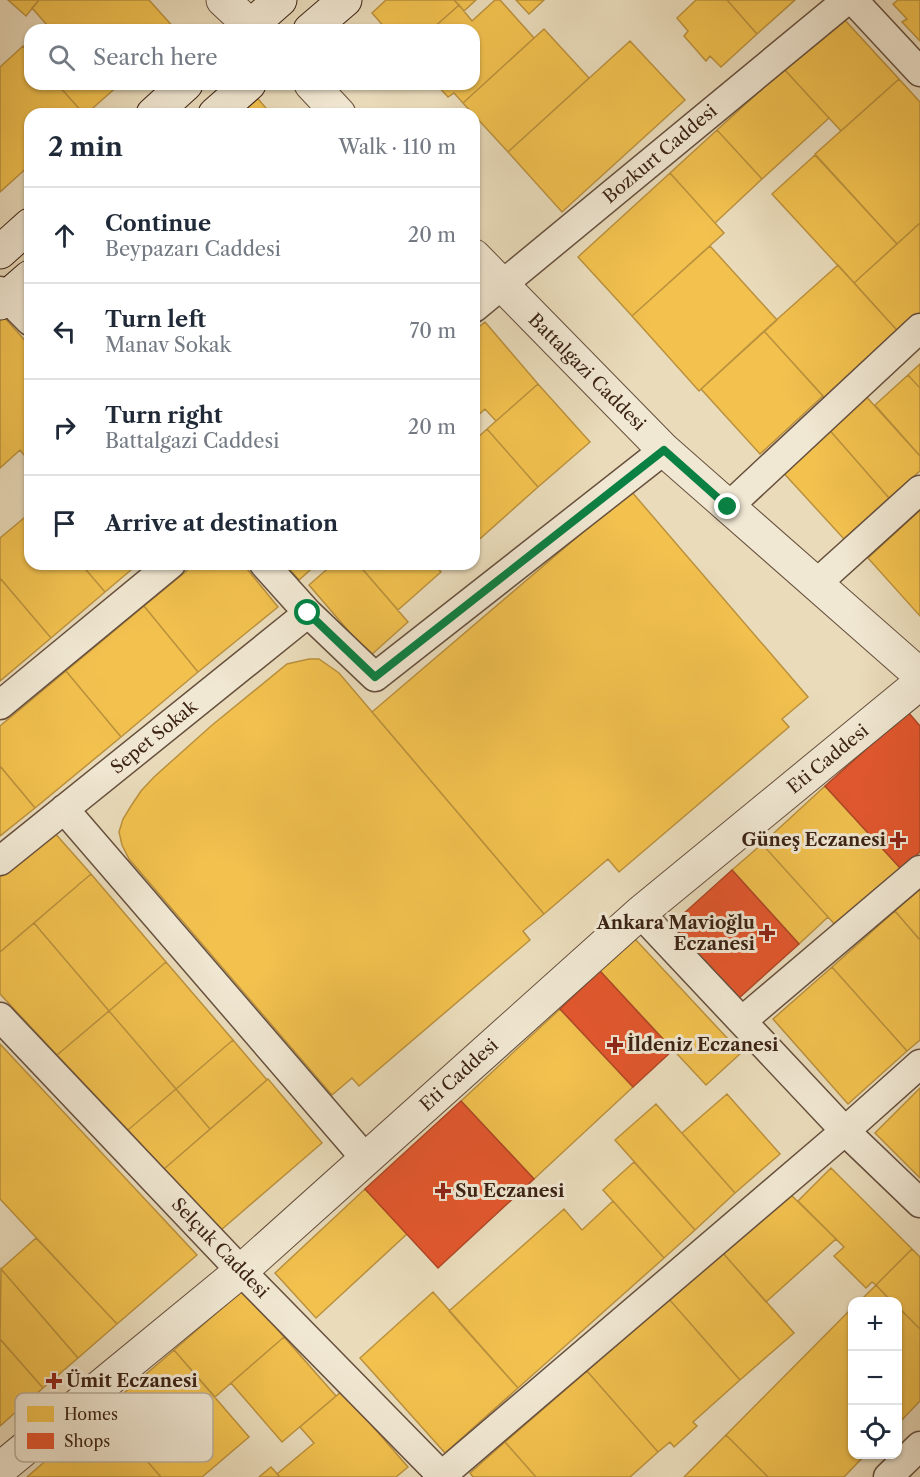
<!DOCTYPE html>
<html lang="en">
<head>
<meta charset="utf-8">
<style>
	:root { --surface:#fff; --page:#f6f6f7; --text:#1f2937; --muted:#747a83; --line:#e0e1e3 }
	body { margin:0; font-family:"Libre Caslon Text",serif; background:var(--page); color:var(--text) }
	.controls { position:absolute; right:18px; bottom:18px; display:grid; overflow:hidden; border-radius:12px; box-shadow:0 2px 4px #0004 }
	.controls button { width:54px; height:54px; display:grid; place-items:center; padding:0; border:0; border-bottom:2px solid var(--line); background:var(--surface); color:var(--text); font:30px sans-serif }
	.stop { position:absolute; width:18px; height:18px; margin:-14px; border:4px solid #0b8043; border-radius:50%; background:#fff }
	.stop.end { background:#0b8043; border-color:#fff; box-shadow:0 2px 6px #0008 }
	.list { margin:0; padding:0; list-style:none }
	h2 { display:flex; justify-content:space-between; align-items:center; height:78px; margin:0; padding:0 24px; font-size:26px }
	h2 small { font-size:20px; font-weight:400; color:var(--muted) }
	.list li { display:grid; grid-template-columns:39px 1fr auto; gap:18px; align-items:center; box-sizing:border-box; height:96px; padding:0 24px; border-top:2px solid var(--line) }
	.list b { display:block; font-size:22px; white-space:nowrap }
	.list p { margin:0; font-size:20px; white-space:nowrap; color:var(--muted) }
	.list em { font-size:20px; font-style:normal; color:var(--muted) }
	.icon { flex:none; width:33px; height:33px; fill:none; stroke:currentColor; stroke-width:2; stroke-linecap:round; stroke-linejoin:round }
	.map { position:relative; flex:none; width:920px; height:1477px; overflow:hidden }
	.search { position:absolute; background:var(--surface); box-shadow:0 2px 4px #0004; left:24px; top:24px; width:456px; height:66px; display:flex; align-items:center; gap:15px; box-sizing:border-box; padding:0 21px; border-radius:18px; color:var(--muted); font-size:22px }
	.panel { position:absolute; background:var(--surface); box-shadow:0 2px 4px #0004; left:24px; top:108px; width:456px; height:462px; border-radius:18px }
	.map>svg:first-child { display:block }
	.homes { fill:#f2c14e; stroke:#bb913d; stroke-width:1.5 }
	.shops { fill:#e4572e; stroke:#b14726; stroke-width:1.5 }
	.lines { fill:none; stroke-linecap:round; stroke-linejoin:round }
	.minor-casing { stroke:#67503e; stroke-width:31 }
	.tertiary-casing { stroke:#67503e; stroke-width:35 }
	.secondary-casing { stroke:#3b2214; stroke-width:35 }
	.minor { stroke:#f1e8d3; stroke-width:28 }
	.tertiary { stroke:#f1e8d3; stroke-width:33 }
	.secondary { stroke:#f1e8d3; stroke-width:33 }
	.route { stroke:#0b8043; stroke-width:8 }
	.poi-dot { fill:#8f2418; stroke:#f1e8d3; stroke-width:2 }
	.labels { text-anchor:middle; stroke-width:6; stroke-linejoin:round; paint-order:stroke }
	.street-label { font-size:18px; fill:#3b2214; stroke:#f1e8d3 }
	.poi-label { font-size:18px; font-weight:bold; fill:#3b2214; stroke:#f1e8d3; text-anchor:start }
	.key { fill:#f1e8d3; stroke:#baad9a; stroke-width:1.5 }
	.key-label { font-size:16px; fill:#3b2214 }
</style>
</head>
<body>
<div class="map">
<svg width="920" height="1477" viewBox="0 0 920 1477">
	<rect width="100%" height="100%" fill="#eadcbb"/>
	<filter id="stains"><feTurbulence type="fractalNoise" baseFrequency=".00333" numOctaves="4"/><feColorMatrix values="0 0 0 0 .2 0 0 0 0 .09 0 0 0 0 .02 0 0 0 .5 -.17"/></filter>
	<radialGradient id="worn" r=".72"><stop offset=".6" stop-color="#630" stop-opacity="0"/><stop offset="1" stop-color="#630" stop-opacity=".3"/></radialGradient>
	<path class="homes" d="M8,0H39L26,16Z
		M39,0H149L176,30H41L47,25L32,8Z
		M386,0H454L459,5L431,30H387L372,13Z
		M454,0H476L464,11Z
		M495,0H500L534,38L463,103L454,93L448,97L436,84H474V30H431L459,5L472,21Z
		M516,0H544L529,14Z
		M696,0H727L757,34L721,67L710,56L706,61L684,36L688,31L677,18Z
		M727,0H795L757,34Z
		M898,0H920V41L902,22L907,19L893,4Z
		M842,17L899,79L841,131L784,69Z
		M544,29L589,78L508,152L463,103Z
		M630,41L685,100L562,212L508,152Z
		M23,46L30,54V84H57L84,114H30V165L0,192V67Z
		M784,69L829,118L762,179L717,130Z
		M899,79L920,102V223L897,244L815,154Z
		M57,84H120L86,114H84Z
		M253,93L271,114H229Z
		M717,130L762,179L715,223L670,173Z
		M815,155L897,244L854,283L772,194Z
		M670,173L724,233L632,316L578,257Z
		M920,223V323L904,338L854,283Z
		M710,246L777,320L699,391L632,316Z
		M838,265L904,338L830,404L764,331Z
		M3,316L30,346V462L20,450L0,468V319Z
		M485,322L538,384L496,421L485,409L474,419V331Z
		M764,331L823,396L760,454L701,389Z
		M920,364V388L908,375Z
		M908,375L920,388V456L875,405Z
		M538,384L590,442L538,487L487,429Z
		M863,393L920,456V471L889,498L826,426Z
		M826,426L889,498L844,539L779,468Z
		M487,429L538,487L474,544V441Z
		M631,491L808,697L782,719L789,727L619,872L608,859L544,914L372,712Z
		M920,510V616L868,558Z
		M30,513V564H81L105,592L51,638L0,578V538Z
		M81,564H138L105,592Z
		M195,564H243L278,607L198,672L144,606Z
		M285,564H317L299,580Z
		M333,564H358L408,622L370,656L309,585Z
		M358,564H434L441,572L398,610Z
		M0,578L51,638L0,681Z
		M144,606L198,672L121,737L66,671Z
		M309,659H319L339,673L544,914L523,931L530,940L359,1086L352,1078L332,1095L129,859L122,845L119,832L123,819L131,806L141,791L154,777L211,726L287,664Z
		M66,671L121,737L35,808L0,766V726Z
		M0,766L35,808L0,836Z
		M825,786L901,869L837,927L762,844Z
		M53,831L91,874L0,952V877Z
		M762,844L828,917L799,944L732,870Z
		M91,874L166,962L109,1011L34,923Z
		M920,889V940L895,911Z
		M895,911L920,940V1040L907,1051L832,967Z
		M34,923L109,1011L57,1055L0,994V952Z
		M635,939L741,1053L706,1085L600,971Z
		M166,962L233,1040L176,1089L109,1011Z
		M832,967L907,1051L848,1104L773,1019Z
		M560,1009L633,1087L534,1179L461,1101Z
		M109,1011L176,1089L128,1130L57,1055Z
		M233,1040L267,1080L210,1129L176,1089Z
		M0,1044L197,1255L117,1324L0,1199Z
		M268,1079L322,1143L221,1230L164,1169Z
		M920,1088V1178L875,1133Z
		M176,1089L210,1129L164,1169L128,1130Z
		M727,1094L780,1154L735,1193L682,1133Z
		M656,1104L735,1193L695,1230L615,1140Z
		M634,1162L695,1230L664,1258L603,1190Z
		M831,1168L912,1249L876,1285L872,1282L866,1288L834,1256L844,1247L798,1201Z
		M365,1189L407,1234L316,1318L275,1273Z
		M789,1193L836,1239L766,1302L722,1252Z
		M613,1201L664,1258L518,1388L449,1311L564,1209L582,1230Z
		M36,1238L117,1324L78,1358L1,1269Z
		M912,1249L920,1257V1329L898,1307V1302H892L876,1285Z
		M722,1252L794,1333L740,1380L669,1299Z
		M1,1269L78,1358L43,1388L0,1339Z
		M876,1285L892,1302H859Z
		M244,1289L284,1337L215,1397L174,1350Z
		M433,1292L518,1388L445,1453L360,1358Z
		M669,1299L740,1380L693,1422L697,1426L674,1447L670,1442L658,1452L587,1371Z
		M898,1307L920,1329V1401L898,1424Z
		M852,1308V1454H866L844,1477H768L726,1435Z
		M284,1337L336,1396L282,1442L231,1383Z
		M0,1339L43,1388L0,1426Z
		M174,1350L249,1437L202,1477H161L103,1411Z
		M587,1371L658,1452L630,1477H536L505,1442Z
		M342,1391L408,1467L396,1477H280L277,1474L314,1443L300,1427Z
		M103,1411L161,1477H27Z
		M726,1435L768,1477H684Z
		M505,1442L536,1477H473L470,1473Z
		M271,1467L280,1477H259Z"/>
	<path class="shops" d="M908,712L920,726V852L901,869L825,786Z
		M732,870L799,944L738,999L671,925Z
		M600,971L673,1050L633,1087L560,1009Z
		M461,1101L534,1179L438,1268L365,1189Z"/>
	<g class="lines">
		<defs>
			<path id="minor" d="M853,0L920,72
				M0,291L30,321
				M474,308L847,0
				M728,507L920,328
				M264,564L308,613L375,677L664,450
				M816,584L920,490
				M0,705L171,564
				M64,809L366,1159
				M0,861L308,613
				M640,913L845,1131L920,1203
				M0,1017L241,1271L443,1477
				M742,1021L920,870
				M440,1477L845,1131L920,1064
				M888,1477L920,1446"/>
			<path id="tertiary" d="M223,0L255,30
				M311,84L339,114
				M474,256L664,450L920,675
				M0,1469L241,1271L640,913L920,683"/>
			<path id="secondary" d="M246,30L280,0
				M310,30L345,0
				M153,114L186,84
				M215,114L249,84
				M0,252L30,225
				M0,303L30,277"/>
		</defs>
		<use href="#minor" class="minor-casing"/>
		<use href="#tertiary" class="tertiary-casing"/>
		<use href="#secondary" class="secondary-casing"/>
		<use href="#minor" class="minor"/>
		<use href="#tertiary" class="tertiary"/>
		<use href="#secondary" class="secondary"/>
	</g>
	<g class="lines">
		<path class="route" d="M308,613L375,677L664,450L728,507"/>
	</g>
	<g class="poi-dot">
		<path d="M895 831h6v6h6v6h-6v6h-6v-6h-6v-6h6z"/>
		<path d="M764 924h6v6h6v6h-6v6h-6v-6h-6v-6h6z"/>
		<path d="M612 1036h6v6h6v6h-6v6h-6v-6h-6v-6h6z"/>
		<path d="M440 1182h6v6h6v6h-6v6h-6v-6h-6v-6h6z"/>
		<path d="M51 1372h6v6h6v6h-6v6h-6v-6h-6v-6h6z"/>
	</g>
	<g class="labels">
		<g class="street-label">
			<text transform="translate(660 154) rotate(-40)" y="6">Bozkurt Caddesi</text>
			<text transform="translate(587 372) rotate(45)" y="6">Battalgazi Caddesi</text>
			<text transform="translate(154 737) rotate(-39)" y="6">Sepet Sokak</text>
			<text transform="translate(828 759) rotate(-39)" y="6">Eti Caddesi</text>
			<text transform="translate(459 1075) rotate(-42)" y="6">Eti Caddesi</text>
			<text transform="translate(220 1248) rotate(46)" y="6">Selçuk Caddesi</text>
		</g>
		<g class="poi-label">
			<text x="886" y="846" text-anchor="end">Güneş Eczanesi</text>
			<text x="755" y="929" text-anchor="end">Ankara Mavioğlu<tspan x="755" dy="21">Eczanesi</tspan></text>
			<text x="627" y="1051">İldeniz Eczanesi</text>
			<text x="455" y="1197">Su Eczanesi</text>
			<text x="66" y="1387">Ümit Eczanesi</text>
		</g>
	</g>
	<rect x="15" y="1393" width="198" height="69" rx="9" class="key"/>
	<rect x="27" y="1406" width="27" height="16" fill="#f2c14e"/>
	<rect x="27" y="1433" width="27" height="16" fill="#e4572e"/>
	<g class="key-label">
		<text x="64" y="1420">Homes</text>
		<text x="64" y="1447">Shops</text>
	</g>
	<rect width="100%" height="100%" filter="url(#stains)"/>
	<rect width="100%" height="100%" fill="url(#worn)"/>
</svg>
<div class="controls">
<button>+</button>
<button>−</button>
<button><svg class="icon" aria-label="locate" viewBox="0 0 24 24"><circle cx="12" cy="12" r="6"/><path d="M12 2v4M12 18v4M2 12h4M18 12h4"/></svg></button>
</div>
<div class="stop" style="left:308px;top:613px"></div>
<div class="stop end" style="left:728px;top:507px"></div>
<div class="search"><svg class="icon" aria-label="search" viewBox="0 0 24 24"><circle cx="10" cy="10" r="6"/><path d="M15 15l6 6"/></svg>Search here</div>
<section class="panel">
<h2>2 min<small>Walk · 110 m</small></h2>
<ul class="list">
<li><svg class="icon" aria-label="ahead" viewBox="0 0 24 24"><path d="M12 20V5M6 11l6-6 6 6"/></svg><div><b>Continue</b><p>Beypazarı Caddesi</p></div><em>20 m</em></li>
<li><svg class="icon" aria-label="left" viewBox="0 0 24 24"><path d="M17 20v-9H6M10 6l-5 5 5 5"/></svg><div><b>Turn left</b><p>Manav Sokak</p></div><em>70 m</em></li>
<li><svg class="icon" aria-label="right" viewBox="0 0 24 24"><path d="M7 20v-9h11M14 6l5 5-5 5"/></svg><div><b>Turn right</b><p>Battalgazi Caddesi</p></div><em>20 m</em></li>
<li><svg class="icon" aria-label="arrive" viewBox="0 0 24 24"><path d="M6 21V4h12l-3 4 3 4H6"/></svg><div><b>Arrive at destination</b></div></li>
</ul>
</section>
</div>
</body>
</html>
